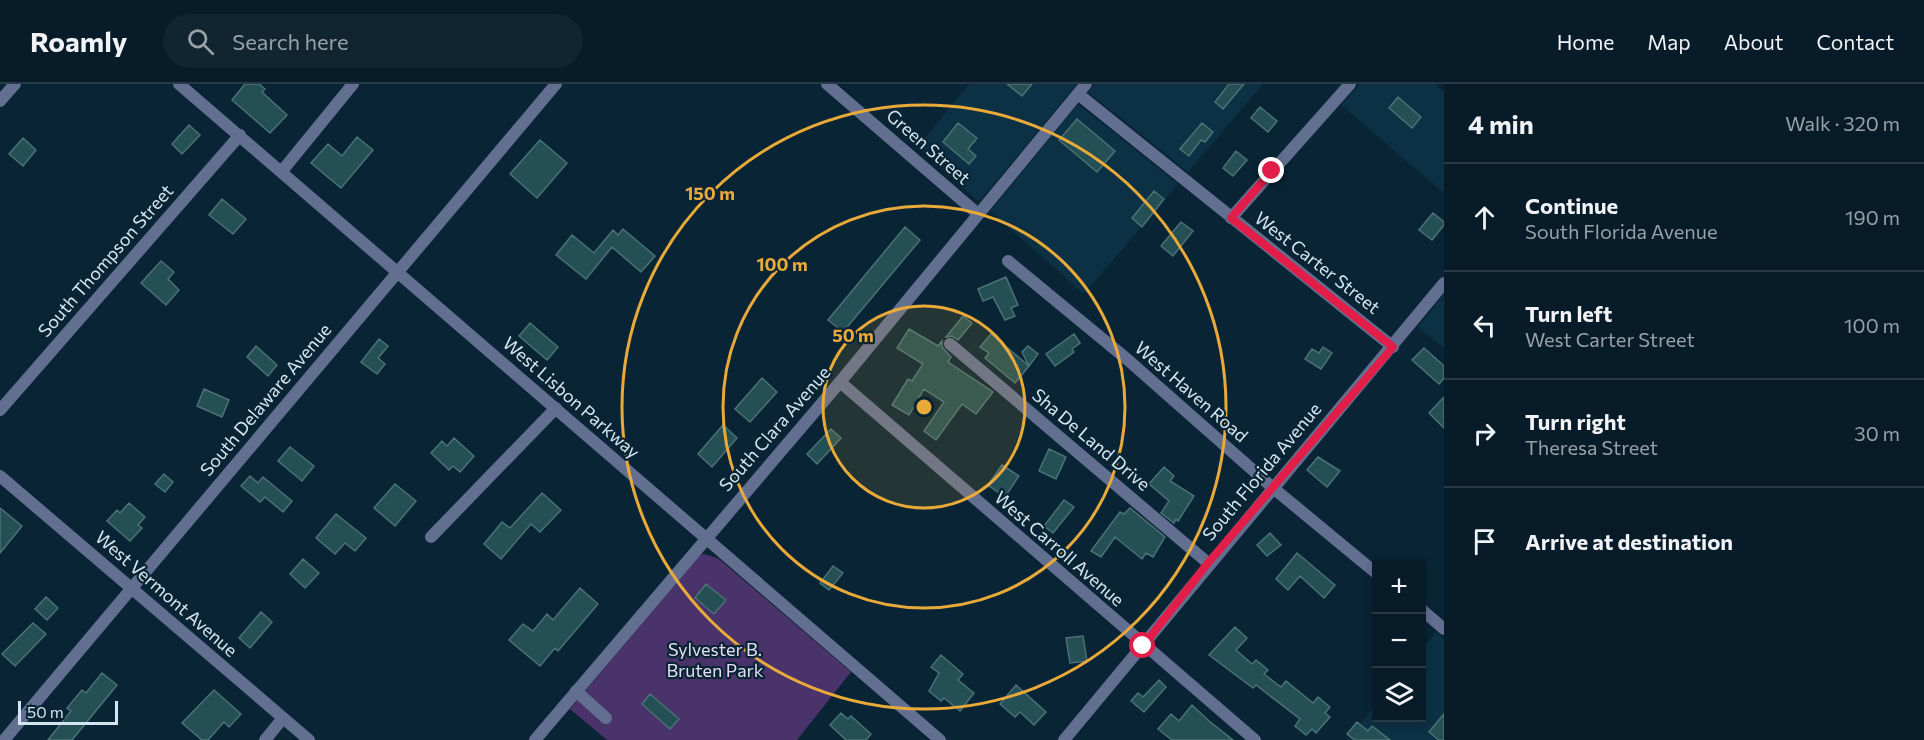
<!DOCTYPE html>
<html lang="en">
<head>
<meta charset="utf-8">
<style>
	:root { --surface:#071c28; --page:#102530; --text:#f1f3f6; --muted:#98a1a8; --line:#283a45 }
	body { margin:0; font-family:Commissioner,sans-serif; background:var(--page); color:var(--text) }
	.controls { position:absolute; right:18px; bottom:18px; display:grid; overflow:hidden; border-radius:0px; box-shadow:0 3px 9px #0003 }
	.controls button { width:54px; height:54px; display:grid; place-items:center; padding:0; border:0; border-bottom:2px solid var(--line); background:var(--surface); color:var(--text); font:30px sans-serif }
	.scale { position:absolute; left:18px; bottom:15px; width:100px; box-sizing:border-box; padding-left:6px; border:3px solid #d6e6f0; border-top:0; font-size:16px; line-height:21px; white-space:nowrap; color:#d6e6f0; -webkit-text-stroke:4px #092535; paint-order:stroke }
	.stop { position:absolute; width:18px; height:18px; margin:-14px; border:4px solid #e11d48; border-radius:50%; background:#fff }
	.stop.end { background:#e11d48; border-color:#fff; box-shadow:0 2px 6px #0008 }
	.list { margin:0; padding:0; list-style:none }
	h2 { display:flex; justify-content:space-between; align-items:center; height:78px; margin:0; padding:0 24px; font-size:26px }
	h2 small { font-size:20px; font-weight:400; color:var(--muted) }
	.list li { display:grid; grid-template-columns:39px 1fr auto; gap:18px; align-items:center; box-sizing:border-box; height:108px; padding:0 24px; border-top:2px solid var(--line) }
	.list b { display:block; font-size:22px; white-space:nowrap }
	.list p { margin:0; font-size:20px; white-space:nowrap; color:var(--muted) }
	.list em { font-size:20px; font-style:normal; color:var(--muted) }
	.icon { flex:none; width:33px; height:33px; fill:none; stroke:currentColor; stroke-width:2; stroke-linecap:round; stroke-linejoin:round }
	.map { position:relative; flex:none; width:1444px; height:656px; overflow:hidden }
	header { display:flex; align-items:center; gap:36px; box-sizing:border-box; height:84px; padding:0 30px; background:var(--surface); border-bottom:2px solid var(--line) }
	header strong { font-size:28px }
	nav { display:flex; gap:33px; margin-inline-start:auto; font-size:21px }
	.search { width:420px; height:54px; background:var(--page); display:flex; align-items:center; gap:15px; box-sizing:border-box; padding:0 21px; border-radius:33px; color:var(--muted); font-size:22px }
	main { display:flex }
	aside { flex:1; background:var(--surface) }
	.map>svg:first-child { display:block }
	.built { fill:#0c3144 }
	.green { fill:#4a326b }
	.building { fill:#244f54; stroke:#4b7276; stroke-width:1.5 }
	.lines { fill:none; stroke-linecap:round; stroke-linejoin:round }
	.minor { stroke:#636f90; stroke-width:12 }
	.tertiary { stroke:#636f90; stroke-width:12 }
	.route { stroke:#e11d48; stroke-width:8 }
	.ring { fill:none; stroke:#eaaa39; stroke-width:3 }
	.labels { text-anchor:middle; stroke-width:4.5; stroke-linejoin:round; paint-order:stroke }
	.street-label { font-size:18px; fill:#d6e6f0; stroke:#092535 }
	.park-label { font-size:18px; fill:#e4dcf2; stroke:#092535 }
	.centre { fill:#eaaa39; stroke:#092535; stroke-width:3 }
	.ring-label { font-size:18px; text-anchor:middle; font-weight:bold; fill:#eaaa39; stroke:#092535; stroke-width:4.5; stroke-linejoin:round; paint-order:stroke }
</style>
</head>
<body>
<header>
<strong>Roamly</strong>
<div class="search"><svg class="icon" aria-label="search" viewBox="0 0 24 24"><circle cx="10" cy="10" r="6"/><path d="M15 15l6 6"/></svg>Search here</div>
<nav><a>Home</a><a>Map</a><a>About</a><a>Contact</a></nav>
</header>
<main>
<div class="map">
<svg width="1444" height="656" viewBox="0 0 1444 656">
	<rect width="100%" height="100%" fill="#092535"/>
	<path class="built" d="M969,0H1077L979,118L918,63Z
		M1095,0H1263L1188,88L1088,8Z
		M1360,0H1435L1444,8V109L1341,21Z
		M1078,20L1178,100L1084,210L990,127Z
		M1444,210V264L1418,243Z
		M1436,548L1444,555V656H1347L1376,621V634H1422V566Z"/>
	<path class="green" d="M705,470L719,475L851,588L797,656H607L570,625L700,471Z"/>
	<path class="building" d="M245,0H259L265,5L262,8L287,31L270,49L232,16Z
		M1007,0H1032L1022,12Z
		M1229,0H1244L1223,25L1215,18Z
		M1398,13L1421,33L1412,44L1389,24Z
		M1260,23L1277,37L1268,48L1251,34Z
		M1077,35L1115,67L1097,88L1059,56Z
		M958,39L977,54L968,65L976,72L969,80L943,58Z
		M1202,39L1213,48L1205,58L1201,56L1189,72L1180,65Z
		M189,41L200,51L182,70L172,60Z
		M357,53L373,66L341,104L311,79L328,60L342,72Z
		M23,54L36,66L23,82L9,70Z
		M540,56L567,79L537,114L510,90Z
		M1236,67L1247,76L1233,92L1223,84Z
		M1154,107L1164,115L1142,143L1132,134Z
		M222,115L246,135L233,150L209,131Z
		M1433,129L1444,138V141L1432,156L1419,146Z
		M1181,138L1193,147L1173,172L1161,162Z
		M905,143L920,156L843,248L828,236Z
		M623,145L655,172L641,188L612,163L586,195L556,171L572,151L594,169L613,146L618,151Z
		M161,177L174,188L168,195L179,206L166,221L141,199Z
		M1006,193L1018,221L1011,224L1015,232L1005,236L993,213L983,217L978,205Z
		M963,232L972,239L958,256L952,252L946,253Z
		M530,239L558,263L547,276L519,252Z
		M909,245L938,262L942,257V263L951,273L948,278L993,308L976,330L962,320L936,356L924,347L944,318L924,305L909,331L892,321L908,295L912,297L923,280L897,264Z
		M991,250L1029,282L1015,299L985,274L989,269L980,263Z
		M1074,250L1080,259L1072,265L1074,268L1055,282L1046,270Z
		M379,255L388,262L378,274L385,280L377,290L361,278Z
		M256,262L277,281L268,292L247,273Z
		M1028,262L1038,270L1029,282L1022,268Z
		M1323,263L1332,269L1321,285L1305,275L1312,265L1319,269Z
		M1424,264L1444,282V294L1439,300L1412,276Z
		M762,294L777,308L750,338L735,325Z
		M204,305L229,316L222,333L197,322Z
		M1444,313V344L1429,329Z
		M723,341L737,354L712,383L698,370Z
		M831,345L841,354L817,380L807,370Z
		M454,354L474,372L460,388L453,382L449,386L431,369L442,357L447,362Z
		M290,363L314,382L302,397L278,377Z
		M1049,365L1066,373L1056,395L1039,387Z
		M1318,373L1340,387L1327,403L1307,386Z
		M1002,381L1019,392L1005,413L988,401Z
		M1164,383L1174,392L1170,397L1194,412L1178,437L1176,435L1174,439L1161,429L1169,417L1149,400Z
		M164,390L173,398L165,408L155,400Z
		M250,392L258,399L263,393L292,417L283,428L265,413L260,418L241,402Z
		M395,400L416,417L395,442L374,424Z
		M542,409L561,426L540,448L531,440L501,475L484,460L502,438L510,444Z
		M1064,416L1074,423L1053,449L1044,442Z
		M129,419L145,433L138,441L142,444L130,457L107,437L117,426L120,429Z
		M0,424L22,442L0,469Z
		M1130,424L1165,453L1153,473L1146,469L1142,475L1115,453L1101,473L1091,467L1120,428L1124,430Z
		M336,430L366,454L355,467L345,459L335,470L316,454Z
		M1270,449L1281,461L1267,472L1257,461Z
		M1297,469L1335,501L1324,514L1300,492L1288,506L1276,495Z
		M303,475L319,489L305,504L290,490Z
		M833,482L843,489L829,506L820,499Z
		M706,500L726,516L714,530L695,514Z
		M580,504L598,520L558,567L555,564L540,582L509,556L523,540L533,547L547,530L553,536Z
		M46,513L58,524L47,536L35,525Z
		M261,528L272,538L250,564L239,554Z
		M33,539L46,550L15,582L2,570Z
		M1235,543L1247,554L1236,566L1252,580L1256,576L1268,586L1264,590L1281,603L1286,597L1313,619L1318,613L1330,623L1325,629L1330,633L1316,649L1312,645L1306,651L1295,642L1300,635L1256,601L1253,604L1209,571Z
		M1083,552L1087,577L1070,579L1066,554Z
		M941,571L963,590L958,596L974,609L960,627L944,614L941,617L929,607L939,589L931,583Z
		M102,589L117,601L72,656H48L71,627L67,624L82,606L86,609Z
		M1159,596L1166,603L1144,628L1131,617L1138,609L1143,613Z
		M1016,601L1046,628L1034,641L1020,628L1015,633L1000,620Z
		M214,606L241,630L229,643L224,638L208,656H202L182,639Z
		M650,610L679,635L670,645L642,620Z
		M1192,621L1209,637L1233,656H1172L1158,645L1171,630L1179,637Z
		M841,629L848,635L851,632L871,650L866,656H846L830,641Z
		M1444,630V656H1439L1429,648Z
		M1357,638L1368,647L1372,642L1390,656H1355L1347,650Z"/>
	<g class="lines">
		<path class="minor" d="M179,0L940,656
			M827,0L978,130
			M1078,10L1393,263
			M282,87L353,0
			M1231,134L1350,0
			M1008,177L1128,276L1272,403L1376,489
			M950,260L1208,479
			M840,298L1255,656
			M0,326L240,51
			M0,392L309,656
			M431,453L556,324
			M1422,526L1444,545
			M576,607L606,634
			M4,656L556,0
			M265,656L283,634
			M1064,656L1444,199"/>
		<path class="tertiary" d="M0,17L15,0
			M535,656L840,298L1086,0"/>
	</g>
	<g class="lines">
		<path class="route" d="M1143,562L1208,479L1393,263L1231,134L1272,87"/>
	</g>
	<circle cx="924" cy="323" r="101" fill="#eaaa39" fill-opacity=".12"/>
	<g class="ring">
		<circle cx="924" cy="323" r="101"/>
		<circle cx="924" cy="323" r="201"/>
		<circle cx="924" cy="323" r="302"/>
	</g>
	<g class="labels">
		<g class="street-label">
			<text transform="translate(928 63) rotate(41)" y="6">Green Street</text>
			<text transform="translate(106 177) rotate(-49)" y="6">South Thompson Street</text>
			<text transform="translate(1317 179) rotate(38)" y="6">West Carter Street</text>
			<text transform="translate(1191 308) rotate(41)" y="6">West Haven Road</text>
			<text transform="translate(571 314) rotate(41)" y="6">West Lisbon Parkway</text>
			<text transform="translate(266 316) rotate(-50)" y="6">South Delaware Avenue</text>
			<text transform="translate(775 345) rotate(-49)" y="6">South Clara Avenue</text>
			<text transform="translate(1091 356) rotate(40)" y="6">Sha De Land Drive</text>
			<text transform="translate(1262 388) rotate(-50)" y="6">South Florida Avenue</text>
			<text transform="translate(1059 465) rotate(41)" y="6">West Carroll Avenue</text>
			<text transform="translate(166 510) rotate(41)" y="6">West Vermont Avenue</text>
		</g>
		<g class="park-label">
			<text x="715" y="572">Sylvester B.<tspan x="715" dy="21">Bruten Park</tspan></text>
		</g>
	</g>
	<circle cx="924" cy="323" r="9" class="centre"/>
	<g class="ring-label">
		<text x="710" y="116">150 m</text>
		<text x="782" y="187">100 m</text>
		<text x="853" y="258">50 m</text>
	</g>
</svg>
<div class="controls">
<button>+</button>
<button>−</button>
<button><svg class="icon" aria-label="layers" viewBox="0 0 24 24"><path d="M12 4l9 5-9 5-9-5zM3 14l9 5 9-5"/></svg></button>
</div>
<div class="scale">50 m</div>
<div class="stop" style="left:1143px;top:562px"></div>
<div class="stop end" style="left:1272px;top:87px"></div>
</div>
<aside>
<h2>4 min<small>Walk · 320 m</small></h2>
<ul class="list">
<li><svg class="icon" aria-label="ahead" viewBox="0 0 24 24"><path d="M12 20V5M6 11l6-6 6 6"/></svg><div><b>Continue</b><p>South Florida Avenue</p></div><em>190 m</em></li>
<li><svg class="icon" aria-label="left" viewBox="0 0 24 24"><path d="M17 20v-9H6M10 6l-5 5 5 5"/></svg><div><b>Turn left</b><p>West Carter Street</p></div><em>100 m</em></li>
<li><svg class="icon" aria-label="right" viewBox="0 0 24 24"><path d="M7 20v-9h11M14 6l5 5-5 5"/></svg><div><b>Turn right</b><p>Theresa Street</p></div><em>30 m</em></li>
<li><svg class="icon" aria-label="arrive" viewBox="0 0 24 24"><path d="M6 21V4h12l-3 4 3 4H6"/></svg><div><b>Arrive at destination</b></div></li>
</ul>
</aside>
</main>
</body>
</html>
